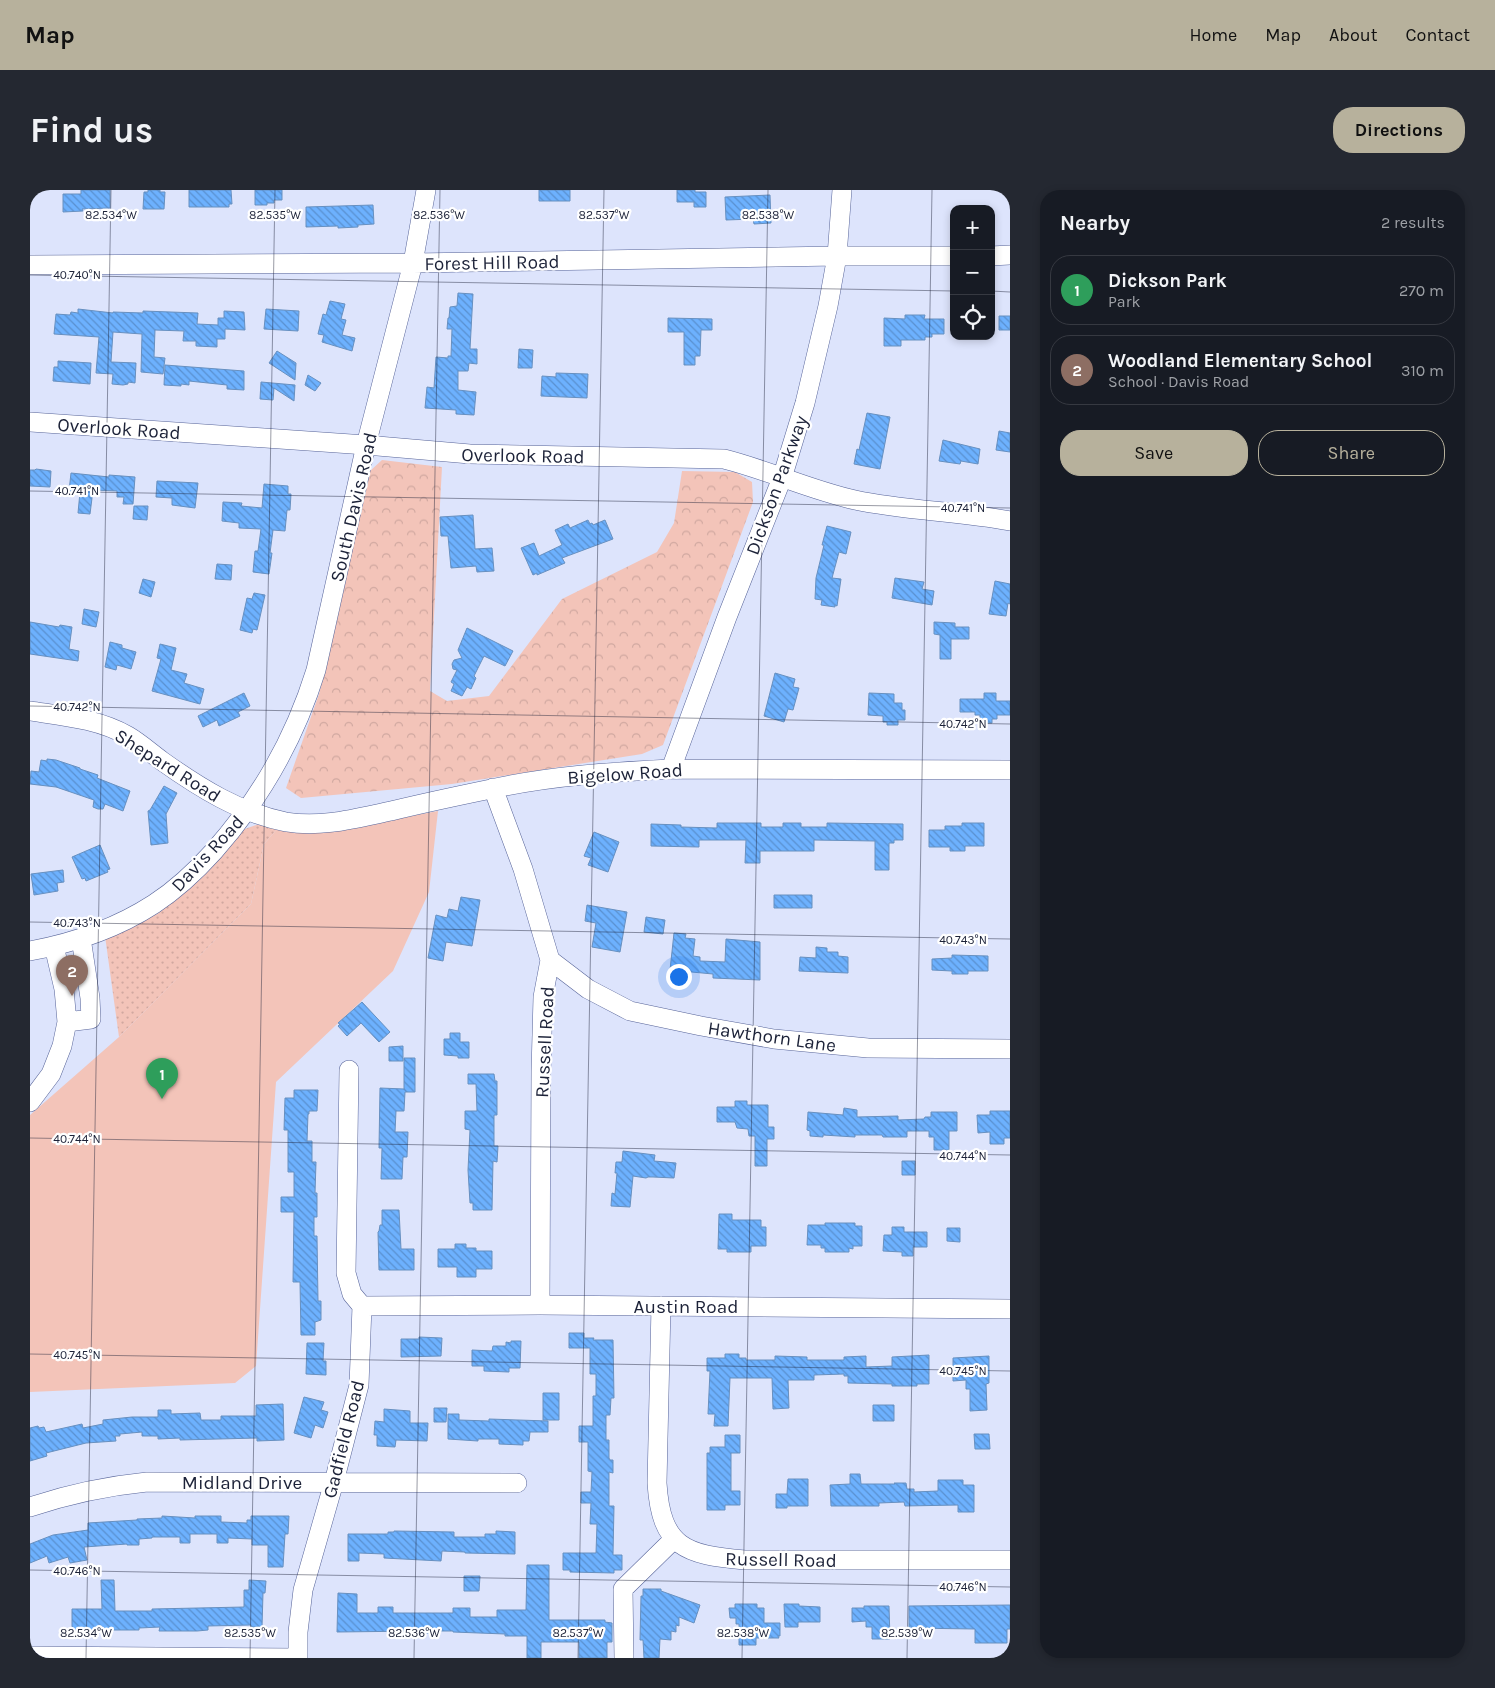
<!DOCTYPE html>
<html lang="en">
<head>
<meta charset="utf-8">
<style>
	:root { --surface:#171b24; --page:#242831; --text:#f1f3f6; --muted:#9ea1a6; --line:#363941; --accent:#b7b19c }
	body { margin:0; font-family:Karla,sans-serif; background:var(--page); color:var(--text) }
	.controls { position:absolute; right:15px; top:15px; display:grid; overflow:hidden; border-radius:10px; box-shadow:0 2px 8px #0003 }
	.controls button { width:45px; height:45px; display:grid; place-items:center; padding:0; border:0; border-bottom:1px solid var(--line); background:var(--surface); color:var(--text); font:25px sans-serif }
	.you { position:absolute; left:648px; top:786px; width:18px; height:18px; margin:-12px; border:4px solid #fff; border-radius:50%; background:#1a73e8; box-shadow:0 0 0 8px #1a73e833 }
	.badge { display:grid; place-items:center; width:32px; height:32px; border-radius:50%; background:var(--accent); color:#fff; font-size:16px; font-weight:700 }
	.pin { position:absolute; translate:-50% -41px; filter:drop-shadow(0 1px 2px #0008) }
	.pin::after { content:''; position:absolute; top:26px; width:18px; height:15px; background:inherit; clip-path:polygon(0 0,100% 0,50% 100%) }
	.list { margin:0; padding:0; list-style:none }
	h2 { display:flex; justify-content:space-between; align-items:center; height:65px; margin:0; padding:0 20px; font-size:21px }
	h2 small { font-size:16px; font-weight:400; color:var(--muted) }
	.list li { display:grid; grid-template-columns:32px 1fr auto; gap:15px; align-items:center; box-sizing:border-box; height:70px; margin:0 10px 10px; padding:0 10px; border:1px solid var(--line); border-radius:20px }
	.list b { display:block; font-size:19px; white-space:nowrap }
	.list p { margin:0; font-size:16px; white-space:nowrap; color:var(--muted) }
	.list em { font-size:16px; font-style:normal; color:var(--muted) }
	.actions { display:flex; gap:10px; padding:15px 20px }
	.actions a { flex:1; padding:11px 0; border:1px solid var(--accent); border-radius:20px; text-align:center; font-size:18px; color:var(--accent) }
	.actions .main { background:var(--accent); color:#111 }
	.icon { flex:none; width:28px; height:28px; fill:none; stroke:currentColor; stroke-width:2; stroke-linecap:round; stroke-linejoin:round }
	.map { position:relative; flex:none; width:980px; height:1468px; overflow:hidden; border-radius:20px }
	header { display:flex; align-items:center; gap:30px; box-sizing:border-box; height:70px; padding:0 25px; background:var(--accent); color:#111 }
	header strong { font-size:24px }
	nav { display:flex; gap:28px; margin-inline-start:auto; font-size:18px }
	.intro { display:flex; align-items:center; justify-content:space-between; box-sizing:border-box; height:120px; padding:0 30px }
	h1 { margin:0; font-size:35px }
	.button { padding:12px 22px; border-radius:20px; background:var(--accent); color:#111; font-size:18px; font-weight:700 }
	main { display:flex; gap:30px; padding:0 30px }
	aside { flex:1; background:var(--surface); border-radius:20px; box-shadow:0 2px 8px #0003 }
	.map>svg:first-child { display:block }
	.grass { fill:url(#grass-dots) }
	.forest { fill:url(#forest-crowns) }
	.green { fill:#f3c4b9 }
	.building { fill:url(#building-back-hatch); stroke:#6790c0 }
	.lines { fill:none; stroke-linecap:round; stroke-linejoin:round }
	.minor-casing { stroke:#576499; stroke-width:20 }
	.minor { stroke:#fff; stroke-width:19 }
	.ticks { fill:none; stroke:#1c2238; stroke-width:1; stroke-opacity:0.45 }
	.labels { text-anchor:middle; stroke-width:4.5; stroke-linejoin:round; paint-order:stroke }
	.street-label { font-size:19px; fill:#1c2238; stroke:#fff }
	.ticks-label { font-size:12px; text-anchor:middle; fill:#1c2238; stroke:#fff; stroke-width:4.5; stroke-linejoin:round; paint-order:stroke }
</style>
</head>
<body>
<header>
<strong>Map</strong>
<nav><a>Home</a><a>Map</a><a>About</a><a>Contact</a></nav>
</header>
<div class="intro"><h1>Find us</h1><a class="button">Directions</a></div>
<main>
<div class="map">
<svg width="980" height="1468" viewBox="0 0 980 1468">
	<defs>
		<pattern id="grass-dots" width="8" height="8" patternUnits="userSpaceOnUse" patternTransform="scale(1.25)"><rect width="8" height="8" fill="#f3c4b9"/><path d="M2 2h.1M6 6h.1" fill="none" stroke="#d0a8a0" stroke-width="1.8" stroke-linecap="round"/></pattern>
		<pattern id="forest-crowns" width="20" height="18" patternUnits="userSpaceOnUse" patternTransform="scale(1.25)"><rect width="20" height="18" fill="#f3c4b9"/><path d="M2 6a3 3 0 1 1 6 0M12 15a3 3 0 1 1 6 0" fill="none" stroke="#d0a8a0"/></pattern>
		<pattern id="building-back-hatch" width="6" height="6" patternUnits="userSpaceOnUse" patternTransform="scale(1.25)"><rect width="6" height="6" fill="#6db1fe"/><path d="M-1 5l2 2M0 0l6 6M5-1l2 2" fill="none" stroke="#5990cf"/></pattern>
	</defs>
	<rect width="100%" height="100%" fill="#dde4fc"/>
	<path class="grass" d="M229,634L248,638L234,654L221,714L89,847L75,746L127,724L173,685L212,640Z"/>
	<path class="forest" d="M352,270L412,277L400,501L417,511L459,506L532,409L627,362L644,333L652,281L705,282L722,292L723,312L633,555L612,564L422,594L271,608L256,598L289,504L340,281Z"/>
	<path class="green" d="M408,621L399,702L363,781L246,892L226,1176L205,1193L0,1202V925L89,847L221,714L234,654L248,638L298,641Z"/>
	<path class="building" d="M51,0H80V18L52,19L53,21L33,22V4H51Z
		M118,0H130V2H135L134,19H113L114,2H118Z
		M159,0H201L202,14H199V17H159Z
		M225,0H252V10H244V13H237V15H225Z
		M509,0H540V11H509Z
		M647,0H665V2H676V17H664V12H647Z
		M740,5L741,33L724,34L723,29L696,30L695,7Z
		M343,15L344,34L328,35V37L308,38V36L276,37V17Z
		M428,103L443,104L440,159H447V174L439,173L438,181H428V200L446,202L444,225L426,224V220L395,218L397,197L404,198L406,167L418,168V166H421L422,139H417L418,128H419L420,117L427,116Z
		M300,111L315,114L311,129L316,130L312,145L325,148L322,161L292,152L294,145L288,144L293,124L296,125Z
		M48,119L83,123V122L113,123V121L168,123L167,134L188,135V128H194V121L214,122L215,140L195,139V149H187V157L166,156V151H153L154,141L125,140L124,167L135,168L133,184L111,182L112,144L83,142L81,172L106,173L105,193L98,192V194L93,195L82,194L83,184L66,183L69,147L24,144L26,124L40,125L41,122L48,123Z
		M236,119L269,121L268,141L234,139Z
		M875,125H895L894,129H914V144H902V147H895V150H871V156H854V128L875,129Z
		M969,126H980V140H969Z
		M638,128L682,129V140H671L670,166H665V175H654V142H638Z
		M489,159L503,160L502,178H488Z
		M247,161L266,173L265,190L239,173Z
		M28,171L61,173L60,194L23,191L24,177H28Z
		M135,175L214,181V200L197,199V195L159,191V195L151,194V196L134,195Z
		M526,183L558,184L557,208L511,206L512,186L526,187Z
		M278,185L291,193L285,201L275,195Z
		M231,192L265,195L264,211L244,198L243,210L230,209Z
		M837,223L860,227L850,279L824,274L827,259L829,260Z
		M969,241L980,243V262L966,260Z
		M913,250L950,259L948,274L931,271L930,274L909,271Z
		M6,279L21,281L20,297L0,296V280H5Z
		M41,283L79,287V285L105,287L103,314H93L94,307H87V301L63,300L60,324L48,323L50,302L39,301Z
		M127,291L168,293L165,318L142,315V308L126,307Z
		M234,294L258,296V304H261L260,320H257L255,341L243,340L240,363H242L239,384L223,382L225,361H228L231,339L209,338V333L192,331L193,312L212,313L211,316L232,318Z
		M104,316H118L117,330L103,329Z
		M443,325L445,359L462,358L464,381L447,382L446,376L421,378L418,346H411L410,327Z
		M558,330L560,334L562,333L563,335L575,330L583,349L532,368L535,373L507,385V383L503,385L491,358L504,353L509,366L532,355L525,340L538,334L540,338Z
		M797,336L821,342L816,364L809,362L802,388L811,389L807,416L805,415V417L791,415L792,410L785,409L786,388L794,355H792Z
		M187,374L202,375L201,390L185,389Z
		M865,388L894,392L892,399L904,401L902,415L862,408Z
		M113,389L125,392L121,407L109,403Z
		M965,391L980,394V414L978,413L976,426L959,424Z
		M224,403L235,405L227,440L223,439L222,443L210,440L217,408L222,409Z
		M54,419L69,422L66,437L52,434Z
		M0,432L29,437L30,435L42,437L39,459L49,461L48,471L0,464Z
		M904,432L925,433V437H939V449H921V469H910V445L904,444Z
		M437,438L483,461L475,476L454,466L444,486L446,488L441,499L437,497L432,506L421,501L424,494L421,492L427,480L423,479L422,474L424,470L432,468L428,460Z
		M80,452L92,455V458L106,462L101,479L87,475L86,480L75,477Z
		M130,454L146,458L141,480L157,484L154,493L174,499L170,514L122,501L131,469L127,468Z
		M745,483L765,489L763,497L769,498L763,520L758,519L754,532L734,526Z
		M214,503L220,516L208,522L210,526L189,536L187,530L173,537L168,526Z
		M839,503L864,504V513H872V520H875V530H868V535H857V532H853V526L838,525Z
		M954,503H966V511H980V525H967V529H962V533H950V525H945V522H930V509H954Z
		M17,569L26,570L50,578V579L68,585L67,588L100,601L93,621L75,614L73,619H68L63,617L64,610L26,597L0,594L1,581L9,582L11,570L17,571Z
		M134,596L147,603L136,624L138,653L121,655L118,621L120,620Z
		M687,633H731V637H753V633H771V637H797V633L873,634V650H864V653H859V680H845V651L784,650V661H730V673H715L716,650H669V657L621,656V634L651,635V637L687,638Z
		M932,633H954V656H935V661H920V657H899V640H915V636H932Z
		M564,642L589,652L578,682L558,675L561,668L554,666Z
		M70,655L80,679L77,680L78,682L56,691L55,688L52,689L42,667Z
		M33,680L34,692L27,693L28,701L4,705L1,684Z
		M744,705H782V718H744Z
		M431,707L450,710L442,756L416,752L413,771L398,768L406,725L417,728L419,719L428,721Z
		M557,715L597,722L590,762L562,757L566,733L555,731Z
		M616,727L635,730L633,744L614,742Z
		M644,743L656,744L655,748L665,749L663,766L670,767V771L695,772L696,749L730,752V790L683,788V784L640,780Z
		M786,757L797,758V762H808V766L818,767V783L769,781L770,767L786,768Z
		M922,765L958,766V781H938V784H922V781L902,780V769L922,768Z
		M332,812L360,842L349,852L331,833L317,846L308,836L310,834L308,833Z
		M420,843H430V852H439V868H428V866L414,865V849H420Z
		M373,856V871H359V857Z
		M374,868H385V902H375L374,921H366L365,942H378L377,967H373L372,989H351L352,958H349L350,898L374,899Z
		M438,884H464L465,891H467V925H464V956H468L467,972L463,971L462,1020H443V1013H440L438,980L440,940L435,939V921H447L446,894H438Z
		M264,900H288L287,921H279V924H278L277,951H282V972H286L285,1003H287V1027H284V1046H287L288,1111H291V1130L285,1132V1145H271L270,1092H263L264,1022H251V1007H264V982H258V940H254L255,908H264Z
		M705,911H717V915H738V937H744V949H737V976H725V946H719L718,939L707,938L705,932H687V917H705Z
		M814,918L827,920V927L868,926V930L894,929L895,927H901V922H927V941H919V960H904V947H899V941H877V947H853L852,945H825V947L793,945V947L780,946V941L777,940L778,922L813,925Z
		M960,921H980V948H974V954H960V942L948,943L947,925H960Z
		M593,961L625,965L624,971L646,973L644,988L623,987H618L616,988L603,986L600,1017L581,1016L582,1003L585,1004L587,983H585L586,972H592Z
		M872,971H885V985H872Z
		M352,1020H369L371,1059H384V1080H349L348,1042L349,1041L350,1035H352Z
		M689,1024H702V1030H731V1037H736V1056H721V1062H697V1059H688Z
		M795,1033H825V1036H832V1056H823V1059L819,1058V1062H795V1058H791V1055H777L778,1035H795Z
		M862,1037H874V1042H897V1057H883V1066H872V1062L853,1061L854,1045H862Z
		M917,1038H930V1052L917,1051Z
		M425,1054H436V1058H446V1061H462V1079H446V1087H427V1077H408V1059H425Z
		M539,1143H554V1148H564L563,1150H583L584,1208H581L580,1225H576V1250H579V1268L580,1270H583V1283L579,1282V1316H584L583,1365H592V1380H584V1383L540,1382V1380H533V1363H566L567,1334H560L561,1313H551V1302H561L562,1282L558,1281V1252H549V1236H563V1206H566V1184H560V1158H539Z
		M389,1147L412,1148L411,1166L371,1167V1149H389Z
		M481,1151H491L490,1178H479V1182L454,1181V1176H442V1160L462,1161L463,1156H476V1152L481,1153Z
		M277,1153H294L293,1171H296V1185L276,1184Z
		M695,1164H709V1168H716V1170H745V1166L777,1167V1170H814V1167L836,1166V1177L862,1176V1167L899,1165V1194H887V1196H862V1194L818,1193V1186H814V1184L784,1185V1190H758L759,1218L743,1219L742,1188H700L698,1236H684L685,1224H678L680,1181H677V1168H695Z
		M959,1166V1193L956,1194L957,1220L940,1221V1199H936V1190L923,1191V1168Z
		M513,1203H529V1230H513Z
		M274,1207L294,1212L291,1220L298,1222L293,1238L285,1235L281,1248L264,1243Z
		M253,1214L254,1250L227,1251V1248L150,1250V1248L128,1249V1246H112V1242L90,1244V1246H85L86,1251L56,1253L16,1263L17,1266L0,1271V1238L8,1236L9,1238L14,1237L16,1242L52,1234L53,1238L73,1234V1230L102,1227H128V1220H141V1224L170,1223L171,1230H191V1226H226V1215Z
		M843,1215H864V1231H843Z
		M404,1218H417L416,1232H404Z
		M354,1219L380,1221V1233H398L397,1251L366,1250L365,1257L347,1256V1245H344L345,1231L354,1232Z
		M418,1224H429V1230L459,1231V1229L518,1231V1242H500L499,1251H493V1255L469,1254V1249H448V1251L418,1249Z
		M944,1244H959L960,1259H945Z
		M695,1245H710V1263H701V1301H710V1315H695V1320H677V1263H680V1257H695Z
		M820,1284H830L831,1294H865L864,1293H876L877,1299H884V1302L908,1301V1290H933V1295H944V1322H928V1315L875,1316L874,1312L849,1313V1316H801L800,1295L820,1294Z
		M758,1289H778V1316H757V1318H746V1304H757Z
		M132,1326L165,1328V1326H191V1332L217,1333V1330H221V1326H259L258,1344H255L253,1377H238V1355H222V1349L198,1348V1353H187V1344H160V1353H150V1347H122V1348L109,1349V1355H97V1354L54,1357L57,1370L40,1373L38,1367L19,1373L17,1366L0,1373V1354L23,1345L58,1340V1333L107,1330V1329L132,1328Z
		M364,1341L424,1342V1347H455V1344H466V1341L485,1342V1364L435,1363V1362L412,1361L411,1371L354,1368V1364L329,1363V1371H318V1344H358V1342H364Z
		M497,1375H519V1430H575V1432L582,1433V1452H577V1468H549V1452H511V1468H497V1446H475V1444L423,1442V1441H402V1443H389V1441L307,1442L308,1403L327,1404V1423H348V1417H363V1423H423V1418H440V1427H467V1420H496Z
		M434,1386H450L449,1401H434Z
		M71,1390H84L85,1421H122V1419L214,1417V1400H219V1390L236,1391L235,1403H233L232,1437H221V1435L178,1436V1440L167,1441H129L130,1437L109,1438V1440H42V1419H72Z
		M613,1399H631V1401L670,1415L664,1433L649,1427V1436L646,1435V1442L641,1441V1450L630,1449L629,1468H614L613,1450H610L611,1406H613Z
		M705,1414H727V1418H734V1433H750V1446H748L749,1448H726V1455H709V1434H706V1428H700L699,1418H705Z
		M754,1414H769V1416L790,1417V1432H768V1437H755Z
		M980,1415V1439H977V1453H945V1439L879,1438V1416Z
		M834,1416H859L860,1449H842V1437H836V1431L822,1432V1418H834Z"/>
	<g class="lines">
		<defs>
			<path id="minor" d="M961,66L980,65
				M0,75L383,73L807,66H924
				M0,232L336,255L440,264L694,269C738,280 780,300 825,310C876,321 929,321 980,331
				M0,521C33,526 69,529 98,546C110,553 121,563 132,571C170,598 210,623 256,632C292,638 327,628 361,621C394,613 427,606 461,599C520,586 580,582 641,579L980,580
				M641,579L697,427L752,288L775,213L798,116L807,66L812,0
				M463,598L493,679L520,770L513,807L511,882L510,1115
				M0,761C43,753 87,738 124,714C147,699 166,681 184,661C231,608 265,548 286,480L336,255L383,73L396,0
				M520,770L558,799L600,821L671,836L744,849L838,858L980,859
				M37,832L61,829L60,808L51,748
				M0,912L21,884L32,856L37,832L34,799L24,756
				M332,1116L510,1115L980,1119
				M631,1116L627,1293C631,1358 656,1365 715,1370H980
				M0,1317C39,1304 77,1296 117,1292L487,1293
				M0,1466L268,1468
				M268,1468V1442L273,1400L304,1292L329,1195L332,1116L322,1104L316,1083L319,880
				M594,1468L593,1399L644,1349"/>
		</defs>
		<use href="#minor" class="minor-casing"/>
		<use href="#minor" class="minor"/>
	</g>
	<path class="ticks" d="M0,85L924,101M961,101L980,102M0,301L980,318M0,516L980,534M0,732L980,749M0,948L980,965M0,1164L980,1181M0,1380L980,1397M56,1468L81,0M220,1468L245,0M384,1468L410,0M548,1468L574,0M712,1468L738,0M877,1468L902,0"/>
	<g class="labels">
		<g class="street-label">
			<text transform="translate(462 72) rotate(-1)" y="7">Forest Hill Road</text>
			<text transform="translate(89 238) rotate(4)" y="7">Overlook Road</text>
			<text transform="translate(493 265) rotate(1)" y="7">Overlook Road</text>
			<text transform="translate(746 295) rotate(-70)" y="7">Dickson Parkway</text>
			<text transform="translate(323 317) rotate(-77)" y="7">South Davis Road</text>
			<text transform="translate(138 575) rotate(32)" y="7">Shepard Road</text>
			<text transform="translate(595 583) rotate(-4)" y="7">Bigelow Road</text>
			<text transform="translate(177 663) rotate(-47)" y="7">Davis Road</text>
			<text transform="translate(742 846) rotate(8)" y="7">Hawthorn Lane</text>
			<text transform="translate(514 852) rotate(-87)" y="7">Russell Road</text>
			<text x="656" y="1123">Austin Road</text>
			<text transform="translate(313 1249) rotate(-76)" y="7">Gadfield Road</text>
			<text x="212" y="1299">Midland Drive</text>
			<text transform="translate(751 1369) rotate(1)" y="7">Russell Road</text>
		</g>
	</g>
	<g class="ticks-label">
		<text x="81" y="29">82.534°W</text>
		<text x="245" y="29">82.535°W</text>
		<text x="409" y="29">82.536°W</text>
		<text x="574" y="29">82.537°W</text>
		<text x="738" y="29">82.538°W</text>
		<text x="47" y="89">40.740°N</text>
		<text x="47" y="305">40.741°N</text>
		<text x="933" y="322">40.741°N</text>
		<text x="47" y="521">40.742°N</text>
		<text x="933" y="538">40.742°N</text>
		<text x="47" y="737">40.743°N</text>
		<text x="933" y="754">40.743°N</text>
		<text x="47" y="953">40.744°N</text>
		<text x="933" y="970">40.744°N</text>
		<text x="47" y="1169">40.745°N</text>
		<text x="933" y="1185">40.745°N</text>
		<text x="47" y="1385">40.746°N</text>
		<text x="933" y="1401">40.746°N</text>
		<text x="56" y="1447">82.534°W</text>
		<text x="220" y="1447">82.535°W</text>
		<text x="384" y="1447">82.536°W</text>
		<text x="548" y="1447">82.537°W</text>
		<text x="713" y="1447">82.538°W</text>
		<text x="877" y="1447">82.539°W</text>
	</g>
</svg>
<div class="controls">
<button>+</button>
<button>−</button>
<button><svg class="icon" aria-label="locate" viewBox="0 0 24 24"><circle cx="12" cy="12" r="6"/><path d="M12 2v4M12 18v4M2 12h4M18 12h4"/></svg></button>
</div>
<div class="you"></div>
<div class="pin badge" style="left:132px;top:909px;background:#2e9e5b">1</div>
<div class="pin badge" style="left:42px;top:806px;background:#8d6e63">2</div>
</div>
<aside>
<h2>Nearby<small>2 results</small></h2>
<ul class="list">
<li><span class="badge" style="background:#2e9e5b">1</span><div><b>Dickson Park</b><p>Park</p></div><em>270 m</em></li>
<li><span class="badge" style="background:#8d6e63">2</span><div><b>Woodland Elementary School</b><p>School · Davis Road</p></div><em>310 m</em></li>
</ul>
<div class="actions"><a class="main">Save</a><a>Share</a></div>
</aside>
</main>
</body>
</html>
